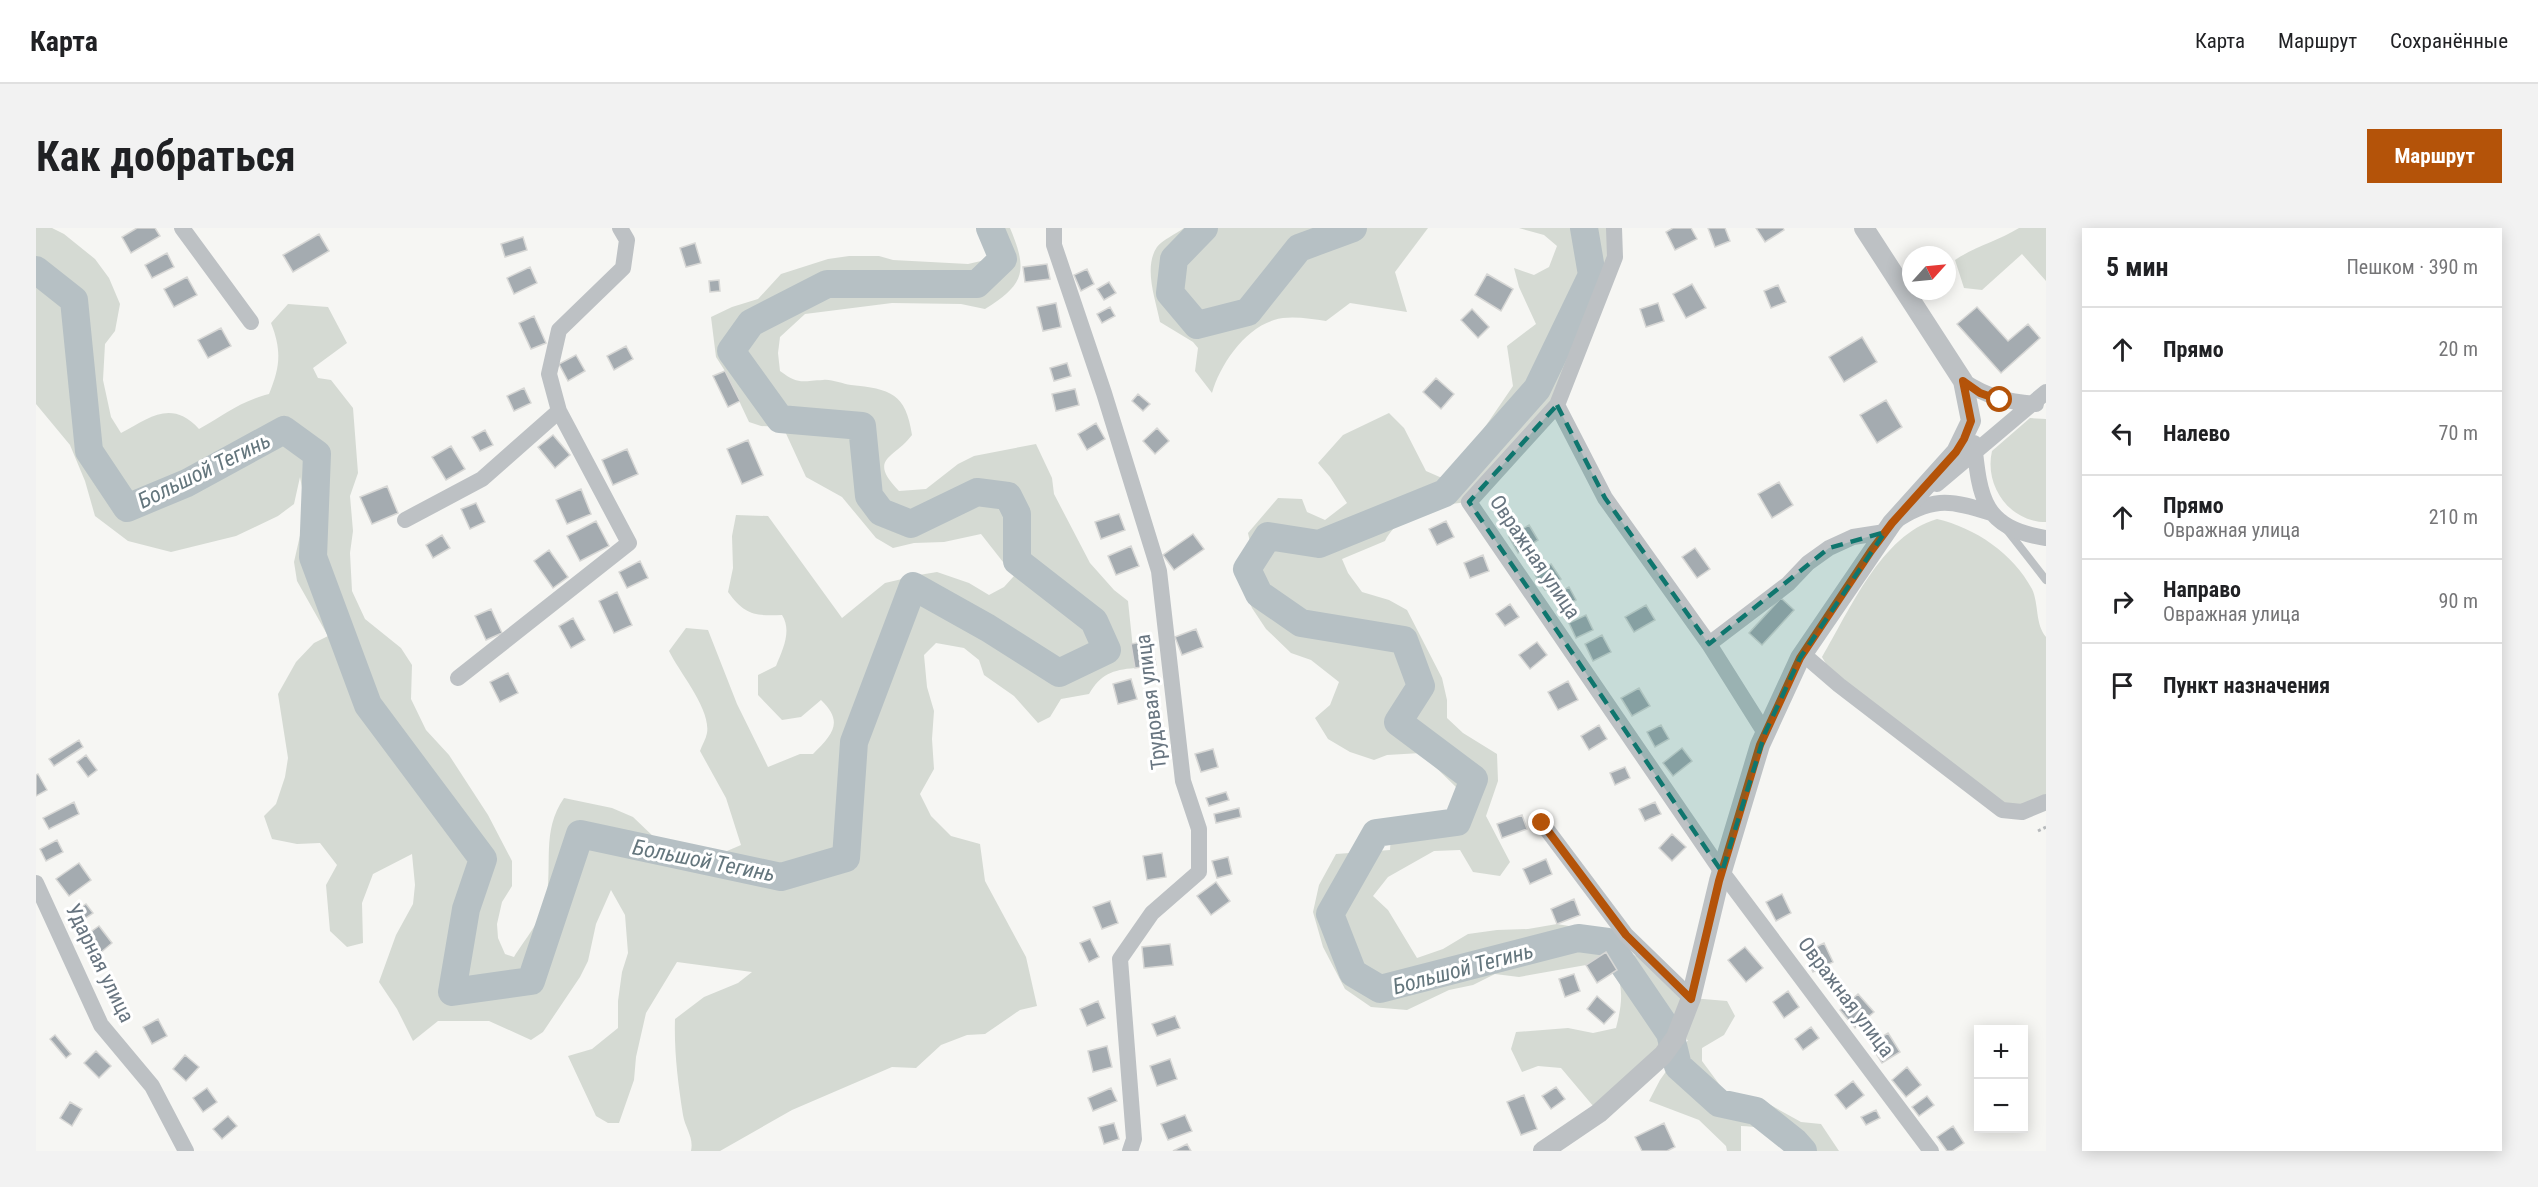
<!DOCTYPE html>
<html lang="ru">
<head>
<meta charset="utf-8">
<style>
	:root { --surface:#fff; --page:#f2f2f2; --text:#202124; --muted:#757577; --line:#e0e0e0; --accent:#b45309 }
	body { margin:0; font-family:"Roboto Condensed",sans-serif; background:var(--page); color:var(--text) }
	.controls { position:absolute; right:18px; bottom:18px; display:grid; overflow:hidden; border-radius:0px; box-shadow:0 3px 15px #0003 }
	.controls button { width:54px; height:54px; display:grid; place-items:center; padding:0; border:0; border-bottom:2px solid var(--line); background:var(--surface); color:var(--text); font:30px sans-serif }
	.compass { position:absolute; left:1866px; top:18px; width:54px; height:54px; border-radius:50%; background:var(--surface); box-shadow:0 3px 15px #0003; rotate:63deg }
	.stop { position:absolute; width:18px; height:18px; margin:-14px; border:4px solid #b45309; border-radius:50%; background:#fff }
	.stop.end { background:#b45309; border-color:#fff; box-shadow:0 2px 6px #0008 }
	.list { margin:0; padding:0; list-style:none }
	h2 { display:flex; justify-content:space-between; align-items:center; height:78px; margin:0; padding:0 24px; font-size:26px }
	h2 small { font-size:20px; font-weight:400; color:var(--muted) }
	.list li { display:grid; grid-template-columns:39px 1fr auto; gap:18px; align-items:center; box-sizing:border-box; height:84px; padding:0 24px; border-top:2px solid var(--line) }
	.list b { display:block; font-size:22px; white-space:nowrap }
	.list p { margin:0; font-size:20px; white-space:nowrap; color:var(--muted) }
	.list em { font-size:20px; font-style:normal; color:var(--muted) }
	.icon { flex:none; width:33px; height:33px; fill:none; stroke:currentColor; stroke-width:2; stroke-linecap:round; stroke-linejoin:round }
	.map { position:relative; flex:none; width:2010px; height:923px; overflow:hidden; border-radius:0px }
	header { display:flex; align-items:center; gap:36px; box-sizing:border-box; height:84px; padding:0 30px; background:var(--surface); border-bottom:2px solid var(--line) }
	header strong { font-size:28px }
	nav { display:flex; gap:33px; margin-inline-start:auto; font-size:21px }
	.intro { display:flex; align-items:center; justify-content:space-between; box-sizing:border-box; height:144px; padding:0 36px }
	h1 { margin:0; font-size:42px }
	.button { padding:15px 27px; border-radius:0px; background:var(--accent); color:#fff; font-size:21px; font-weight:700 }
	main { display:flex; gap:36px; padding:0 36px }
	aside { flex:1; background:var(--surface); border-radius:0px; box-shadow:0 3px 15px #0003 }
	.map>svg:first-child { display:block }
	.green { fill:#d5dad3 }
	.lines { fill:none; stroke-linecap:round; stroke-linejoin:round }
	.river { stroke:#b6c0c4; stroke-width:28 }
	.building { fill:#a4abb0; stroke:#d7d7d5; stroke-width:1.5 }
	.path { stroke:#b7babc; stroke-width:3; stroke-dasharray:3 3; stroke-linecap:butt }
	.service { stroke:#bdc1c4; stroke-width:8 }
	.minor { stroke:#bdc1c4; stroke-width:16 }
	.tertiary { stroke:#bdc1c4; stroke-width:20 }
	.route { stroke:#b45309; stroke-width:8 }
	.marked { fill:#0f766e; fill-opacity:0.2; stroke:#0f766e; stroke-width:4.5; stroke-dasharray:12 8; stroke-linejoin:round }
	.labels { text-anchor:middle; stroke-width:6; stroke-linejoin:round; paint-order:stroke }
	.street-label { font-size:21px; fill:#687580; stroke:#fff }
	.water-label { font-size:22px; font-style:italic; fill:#64767d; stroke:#fff }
</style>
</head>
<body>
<header>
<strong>Карта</strong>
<nav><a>Карта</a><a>Маршрут</a><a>Сохранённые</a></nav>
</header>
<div class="intro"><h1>Как добраться</h1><a class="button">Маршрут</a></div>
<main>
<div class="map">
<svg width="2010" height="923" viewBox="0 0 2010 923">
	<rect width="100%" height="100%" fill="#f6f6f3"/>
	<path class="green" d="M0,0H16L28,6L59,31L73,50L84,76L79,103L69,116L67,152L75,189L85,205C114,190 135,171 163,201C189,187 202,174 233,166C244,139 246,123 235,95L252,76L292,79L311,115L277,140L282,150L295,152L317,180L322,245L314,268L317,303L314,325L316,363L329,391L365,420L376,437L375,471L390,502L413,527L452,587L476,633V658L466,674L461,696L462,710L469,726L478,729C487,714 507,690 510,673C517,637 505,603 528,570L576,580L597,589L620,611L638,617L660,620L677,629L705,617L690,570L664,523C666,517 670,511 671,505C675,481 643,444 633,423L650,400L672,402L701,476L732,539L764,526H777C797,506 808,494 785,472L765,489L746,492L722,467V447L740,438C747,421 756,403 746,387C718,388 709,387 692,364L697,340L696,308L700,287L732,288L806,390L849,355L883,347L901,344L933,355L953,367L968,359L978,348L945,306L908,314L878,315L857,320L840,310L806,269L770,249L747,199L725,198L713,194L689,143L680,129L675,89L696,79L722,71L745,46L792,31L813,28H843L857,32L932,36L958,30L946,0H974C992,43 989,56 949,81L925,76L856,75L769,86L744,109L742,125L744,143C763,157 765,153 787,152C796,151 806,156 815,157C854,161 870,165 876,207C858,231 831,230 863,263L890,261L922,236L938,228L1000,216L1016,250L1018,266L1054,335L1078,362L1092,373L1099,440C1076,442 1065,446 1053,466L1025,471L1014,489L1002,495L978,468L948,447L943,432L928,420L900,415L888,427L891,459L898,483L896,511L898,541L884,566L895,588L915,608L944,616L949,653L990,729L1001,778L984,782L949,806L931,807L905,817L880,840L856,839L756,882L684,923H655C658,909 649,900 647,887C642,855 638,824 639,791L668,769L702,755L716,744L641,734L610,785L600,829L598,852L583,895H572L560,888L532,828L556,821L582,800V773L586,744L592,725L589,687L575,662L560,696L552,733L544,749L507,804L495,812L453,793H402L377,813L361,781L343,754L360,707L377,676L379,657L376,626L337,646L326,675L327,715L311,719L294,703L290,657L301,637L284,615L261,616L236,611L228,588L240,576L249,549L252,530L242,466L260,434L278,415L292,408L261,353L258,334L270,281L264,249L258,276L242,288L200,308L135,324L92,313L59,288L49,253L34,217L0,176Z
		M1148,0H1392L1359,44L1371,84L1314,75L1290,93C1274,91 1254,87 1238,92C1208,101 1184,137 1176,165L1159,143L1162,120L1157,114L1124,94C1120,72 1107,40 1121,19C1126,12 1140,6 1148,0Z
		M1483,0H1578L1579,23L1521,177L1433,274C1400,277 1365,282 1349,313L1306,331L1312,345L1326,364L1353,372L1371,382L1406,450L1411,472V490L1427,505L1461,526L1462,553L1450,588L1474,634L1464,648L1437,644L1424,622L1398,623L1352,649L1337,668L1352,682L1381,730L1407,721L1432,706L1461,702L1492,701L1521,696L1575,705L1595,726L1616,733L1655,770L1691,773L1699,788L1688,807L1666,820V833L1689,864L1731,875L1765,894L1785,896L1803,923H1756C1744,905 1726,898 1705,898V923H1691L1690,918L1663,892L1613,873L1624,852L1652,812L1640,810L1563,885L1525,840L1502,838L1486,844L1475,821L1480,804L1532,800L1557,805L1580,800C1588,769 1588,752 1570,725L1550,737L1483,749L1459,746L1437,757L1413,762L1371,782L1335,779L1309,761L1287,719L1277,684L1283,657L1300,626L1354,622L1356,592L1417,581L1422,561L1385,525L1351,527L1338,532L1314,524L1292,511L1279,490L1294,477L1303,454L1275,432L1255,425L1230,401L1216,380L1206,355L1220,341L1212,305L1242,270L1266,271L1271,284L1289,292L1311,275L1294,249L1282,235L1307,207L1353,185L1368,200L1390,243L1406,250L1423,237L1477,158L1471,118L1500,96L1483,59L1478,40L1498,47L1513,39L1521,18L1508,7Z
		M1983,0H2010V53L1986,26L1946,62L1928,60L1919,32C1940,18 1962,13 1983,0Z
		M1994,190L2010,191V294C1973,294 1948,257 1956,223Z
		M1901,291C1939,300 1977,325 1996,361C2003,376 1999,396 2010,409V569L1998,576H1969L1793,441L1786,429C1814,382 1845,307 1901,291Z"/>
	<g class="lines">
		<path class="river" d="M1168,0L1138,31L1134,65L1161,97L1212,84L1263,20L1317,0
			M1548,0L1556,47L1501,161L1409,265L1283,316L1232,308L1211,341L1223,366L1265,395L1368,412L1385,458L1362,494L1438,551L1421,594L1340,605L1294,686L1317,745L1344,761L1542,710L1572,714L1634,805L1642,838L1683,875L1720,883L1759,914L1767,923
			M0,42L38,72L53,223L91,280L151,255L248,202L281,226L277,329L332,477L447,631L430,681L416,764L495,753L544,606L745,649L810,630L818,514L877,358L952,400L1023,445L1071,422L1058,393L981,333V286L972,268L941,264L875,296L845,284L833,268L826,198L744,191L695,123L715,95L791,56H941L967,31L954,0"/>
	</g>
	<path class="building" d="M101,0H119L124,8L95,25L86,9Z
		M1637,0H1655L1661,11L1639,22L1630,4Z
		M1672,0H1689L1694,13L1679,19Z
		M1720,0H1747L1748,2L1729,14Z
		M283,6L293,23L257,44L247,27Z
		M487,9L491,22L469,29L465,16Z
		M659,15L665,35L650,39L644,20Z
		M131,25L138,39L116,50L109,37Z
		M1011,36L1014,51L989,54L987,39Z
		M494,39L501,55L478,66L471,50Z
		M1051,41L1058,56L1045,63L1038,47Z
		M1451,46L1477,61L1465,83L1439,67Z
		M151,49L161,67L138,79L128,61Z
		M683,52L684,63L674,64L673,53Z
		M1073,54L1080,65L1068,72L1061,61Z
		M1656,56L1670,80L1650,90L1637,66Z
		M1742,57L1750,74L1735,80L1728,63Z
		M1020,75L1025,99L1007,103L1001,79Z
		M1622,75L1628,93L1610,99L1604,81Z
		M1074,79L1079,88L1066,95L1061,86Z
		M1941,79L1972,113L1992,96L2004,110L1965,145L1921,96Z
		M1436,81L1453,99L1442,110L1425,92Z
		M498,88L510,115L495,121L483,95Z
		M185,100L195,118L172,130L162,112Z
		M1826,109L1841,134L1808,154L1793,129Z
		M590,118L597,131L578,142L571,128Z
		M540,127L549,143L532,153L523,136Z
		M1031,135L1035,148L1018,153L1014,140Z
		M689,143L704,173L692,179L677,148Z
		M1400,150L1418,166L1405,181L1387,164Z
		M488,160L495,175L478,183L471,168Z
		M1039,161L1043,177L1020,183L1016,166Z
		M1102,166L1114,176L1107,183L1096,173Z
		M1850,172L1866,199L1841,215L1824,187Z
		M1060,195L1069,211L1051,222L1042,206Z
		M1121,200L1133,213L1119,226L1107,213Z
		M449,202L457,217L444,223L436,209Z
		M517,207L534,227L519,240L502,219Z
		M712,212L727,247L706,256L691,221Z
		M415,218L429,241L410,252L396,229Z
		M591,221L602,246L577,257L566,232Z
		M1743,254L1757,277L1736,290L1722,266Z
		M351,258L362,285L336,296L324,269Z
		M545,261L555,286L531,296L520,272Z
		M440,275L449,294L434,301L425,281Z
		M1083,286L1089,302L1065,311L1059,294Z
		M560,293L573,318L544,333L531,308Z
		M1410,293L1418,309L1401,317L1393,301Z
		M1493,297L1502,312L1482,325L1473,309Z
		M1157,306L1168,321L1138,342L1127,327Z
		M406,307L414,320L397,330L390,317Z
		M1095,318L1103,338L1080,347L1072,328Z
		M1659,320L1674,341L1661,350L1646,329Z
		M513,322L532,349L517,360L498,333Z
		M1447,327L1453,343L1434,350L1428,335Z
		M604,333L612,350L591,360L583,344Z
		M1515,336L1525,351L1509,362L1499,347Z
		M1533,359L1540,372L1524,380L1518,367Z
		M581,364L596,397L578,405L563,373Z
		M1745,370L1758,382L1726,417L1713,405Z
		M1474,376L1483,389L1469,398L1460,386Z
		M1610,377L1619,392L1598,404L1589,389Z
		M455,381L466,405L450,412L439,388Z
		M1550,387L1557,402L1540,410L1533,395Z
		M537,390L549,412L535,420L523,398Z
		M1160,401L1167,419L1146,427L1139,409Z
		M1566,407L1575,424L1557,433L1549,416Z
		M1116,412L1120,437L1099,440L1095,416Z
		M1501,414L1511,427L1494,441L1483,427Z
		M472,445L482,465L464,474L454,454Z
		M1095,451L1101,471L1082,476L1077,456Z
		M1532,453L1542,472L1522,482L1512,464Z
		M1603,460L1614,478L1596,488L1585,470Z
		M1563,497L1571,511L1553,522L1545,508Z
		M1625,497L1633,511L1619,519L1611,504Z
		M43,512L47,519L18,538L13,531Z
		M1646,520L1656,533L1637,548L1627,535Z
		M1177,521L1182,539L1165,544L1159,526Z
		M50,527L61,542L52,549L41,534Z
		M1589,539L1594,550L1579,557L1574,545Z
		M2,546L11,562L0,568V547Z
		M1190,564L1193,572L1173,578L1170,570Z
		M38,574L43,586L13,601L7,590Z
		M1619,574L1625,586L1609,593L1603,581Z
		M1203,580L1205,589L1180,595L1178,586Z
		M1486,587L1491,601L1466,610L1461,596Z
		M1636,606L1650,619L1636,633L1623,620Z
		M21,612L27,624L10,633L4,621Z
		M1126,625L1130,649L1111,652L1107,628Z
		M1192,629L1196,646L1181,650L1176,633Z
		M1510,631L1516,646L1494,656L1487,641Z
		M43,635L55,652L33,668L20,651Z
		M1180,654L1194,673L1175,687L1161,668Z
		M1746,666L1755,685L1740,693L1730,674Z
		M1538,671L1544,687L1521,696L1515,681Z
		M1074,673L1082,695L1066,701L1057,679Z
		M50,676L57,685L38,698L32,688Z
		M63,698L76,715L63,726L49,708Z
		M1054,711L1063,729L1053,734L1044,715Z
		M1788,715L1797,734L1777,744L1768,725Z
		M1134,716L1137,737L1108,740L1106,719Z
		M1709,719L1727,740L1710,754L1692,732Z
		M1570,724L1581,742L1561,755L1550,737Z
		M1538,746L1544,763L1529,769L1523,751Z
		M1752,763L1763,779L1748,790L1737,774Z
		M1822,766L1838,784L1819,800L1804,782Z
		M1561,768L1579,784L1568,796L1551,781Z
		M1062,773L1069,790L1051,798L1044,781Z
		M1139,788L1144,800L1121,808L1116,796Z
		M122,791L131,808L116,816L107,799Z
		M1775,799L1783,810L1767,822L1759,811Z
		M1852,805L1864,824L1846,835L1834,816Z
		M19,807L35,826L30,830L14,811Z
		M1071,818L1076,839L1057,844L1052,823Z
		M60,823L75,838L63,850L48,835Z
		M149,827L163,839L150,853L137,841Z
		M1134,831L1141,851L1121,858L1114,838Z
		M1871,839L1885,857L1870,869L1856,852Z
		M1817,853L1828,867L1810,881L1799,867Z
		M1520,859L1529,871L1515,881L1506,868Z
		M171,860L181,874L167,884L157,870Z
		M1075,860L1081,873L1057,883L1052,870Z
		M1488,867L1501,901L1485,907L1471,874Z
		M1891,868L1898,877L1883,888L1876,879Z
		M34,874L46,881L36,898L24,890Z
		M1840,882L1844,890L1830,897L1825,889Z
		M1149,887L1156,903L1132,912L1125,896Z
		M192,888L201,898L186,911L177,901Z
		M1078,895L1083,911L1068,916L1063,899Z
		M1628,895L1639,919L1631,923H1606L1599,909Z
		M1917,898L1928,915L1916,923H1911L1901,909Z
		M1151,916L1155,923H1137Z"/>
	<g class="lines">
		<path class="path" d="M2002,603L2010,599"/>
		<path class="service" d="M1971,302L2010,352"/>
		<path class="minor" d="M146,0L215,94
			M1018,0V17L1068,165L1123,343L1147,553L1163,601V644L1116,685L1084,731L1098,911L1094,923
			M1578,0L1579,29L1521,177L1433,274L1686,644L1895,923
			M1927,153C1951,169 1972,174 2000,176
			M1521,177L1569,270L1673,416L1729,505
			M1938,215C1944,271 1947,300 2010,310
			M1901,256L2010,164
			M1864,290C1899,268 1918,273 1955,285
			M369,292L446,251L523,183
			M1673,416L1752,356L1772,335L1793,320L1817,309L1849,304
			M1767,426L1803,457L1966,582L1986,584L2010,574
			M422,450L593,315L523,183L513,146L523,102L587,40L591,12L584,0
			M1506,595L1590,707L1655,770
			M0,655L65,797L116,858L150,923"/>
		<path class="tertiary" d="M1507,923L1563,885L1627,827L1640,809L1655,770L1683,653L1724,517L1764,430L1856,295L1920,224L1935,193L1927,153L1828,0"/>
	</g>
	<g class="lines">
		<path class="route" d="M1506,595L1590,707L1655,771L1683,653L1724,517L1764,430L1835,323L1856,295L1920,224L1928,211L1935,193L1927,153L1944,165L1964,172"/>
	</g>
	<path class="marked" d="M1521,177L1569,270L1673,416L1793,320L1849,304L1764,430L1729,505L1686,644L1433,274Z"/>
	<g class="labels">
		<g class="street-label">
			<text transform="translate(1499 329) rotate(56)" y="7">Овражная улица</text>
			<text transform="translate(1115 474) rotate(-97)" y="7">Трудовая улица</text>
			<text transform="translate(64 735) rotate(64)" y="7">Ударная улица</text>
			<text transform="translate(1810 769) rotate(53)" y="7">Овражная улица</text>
		</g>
		<g class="water-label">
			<text transform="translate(168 242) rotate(-26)" y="8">Большой Тегинь</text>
			<text transform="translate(668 632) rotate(11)" y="8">Большой Тегинь</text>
			<text transform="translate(1427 740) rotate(-15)" y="8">Большой Тегинь</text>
		</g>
	</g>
</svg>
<div class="controls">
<button>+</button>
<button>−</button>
</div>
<svg class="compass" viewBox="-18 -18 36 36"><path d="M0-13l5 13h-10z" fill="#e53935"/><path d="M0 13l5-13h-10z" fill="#757577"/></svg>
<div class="stop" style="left:1964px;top:172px"></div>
<div class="stop end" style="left:1506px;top:595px"></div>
</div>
<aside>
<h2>5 мин<small>Пешком · 390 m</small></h2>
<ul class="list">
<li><svg class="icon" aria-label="ahead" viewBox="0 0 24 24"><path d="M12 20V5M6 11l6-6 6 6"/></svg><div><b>Прямо</b></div><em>20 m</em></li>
<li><svg class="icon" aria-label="left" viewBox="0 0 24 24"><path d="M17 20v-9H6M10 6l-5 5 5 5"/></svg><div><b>Налево</b></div><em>70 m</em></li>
<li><svg class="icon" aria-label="ahead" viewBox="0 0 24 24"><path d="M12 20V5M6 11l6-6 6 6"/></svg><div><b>Прямо</b><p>Овражная улица</p></div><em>210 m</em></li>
<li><svg class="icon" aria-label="right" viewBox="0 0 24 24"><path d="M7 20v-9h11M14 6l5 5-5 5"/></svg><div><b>Направо</b><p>Овражная улица</p></div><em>90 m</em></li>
<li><svg class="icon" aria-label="arrive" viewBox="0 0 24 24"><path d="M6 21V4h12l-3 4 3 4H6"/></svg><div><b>Пункт назначения</b></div></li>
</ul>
</aside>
</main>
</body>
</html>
